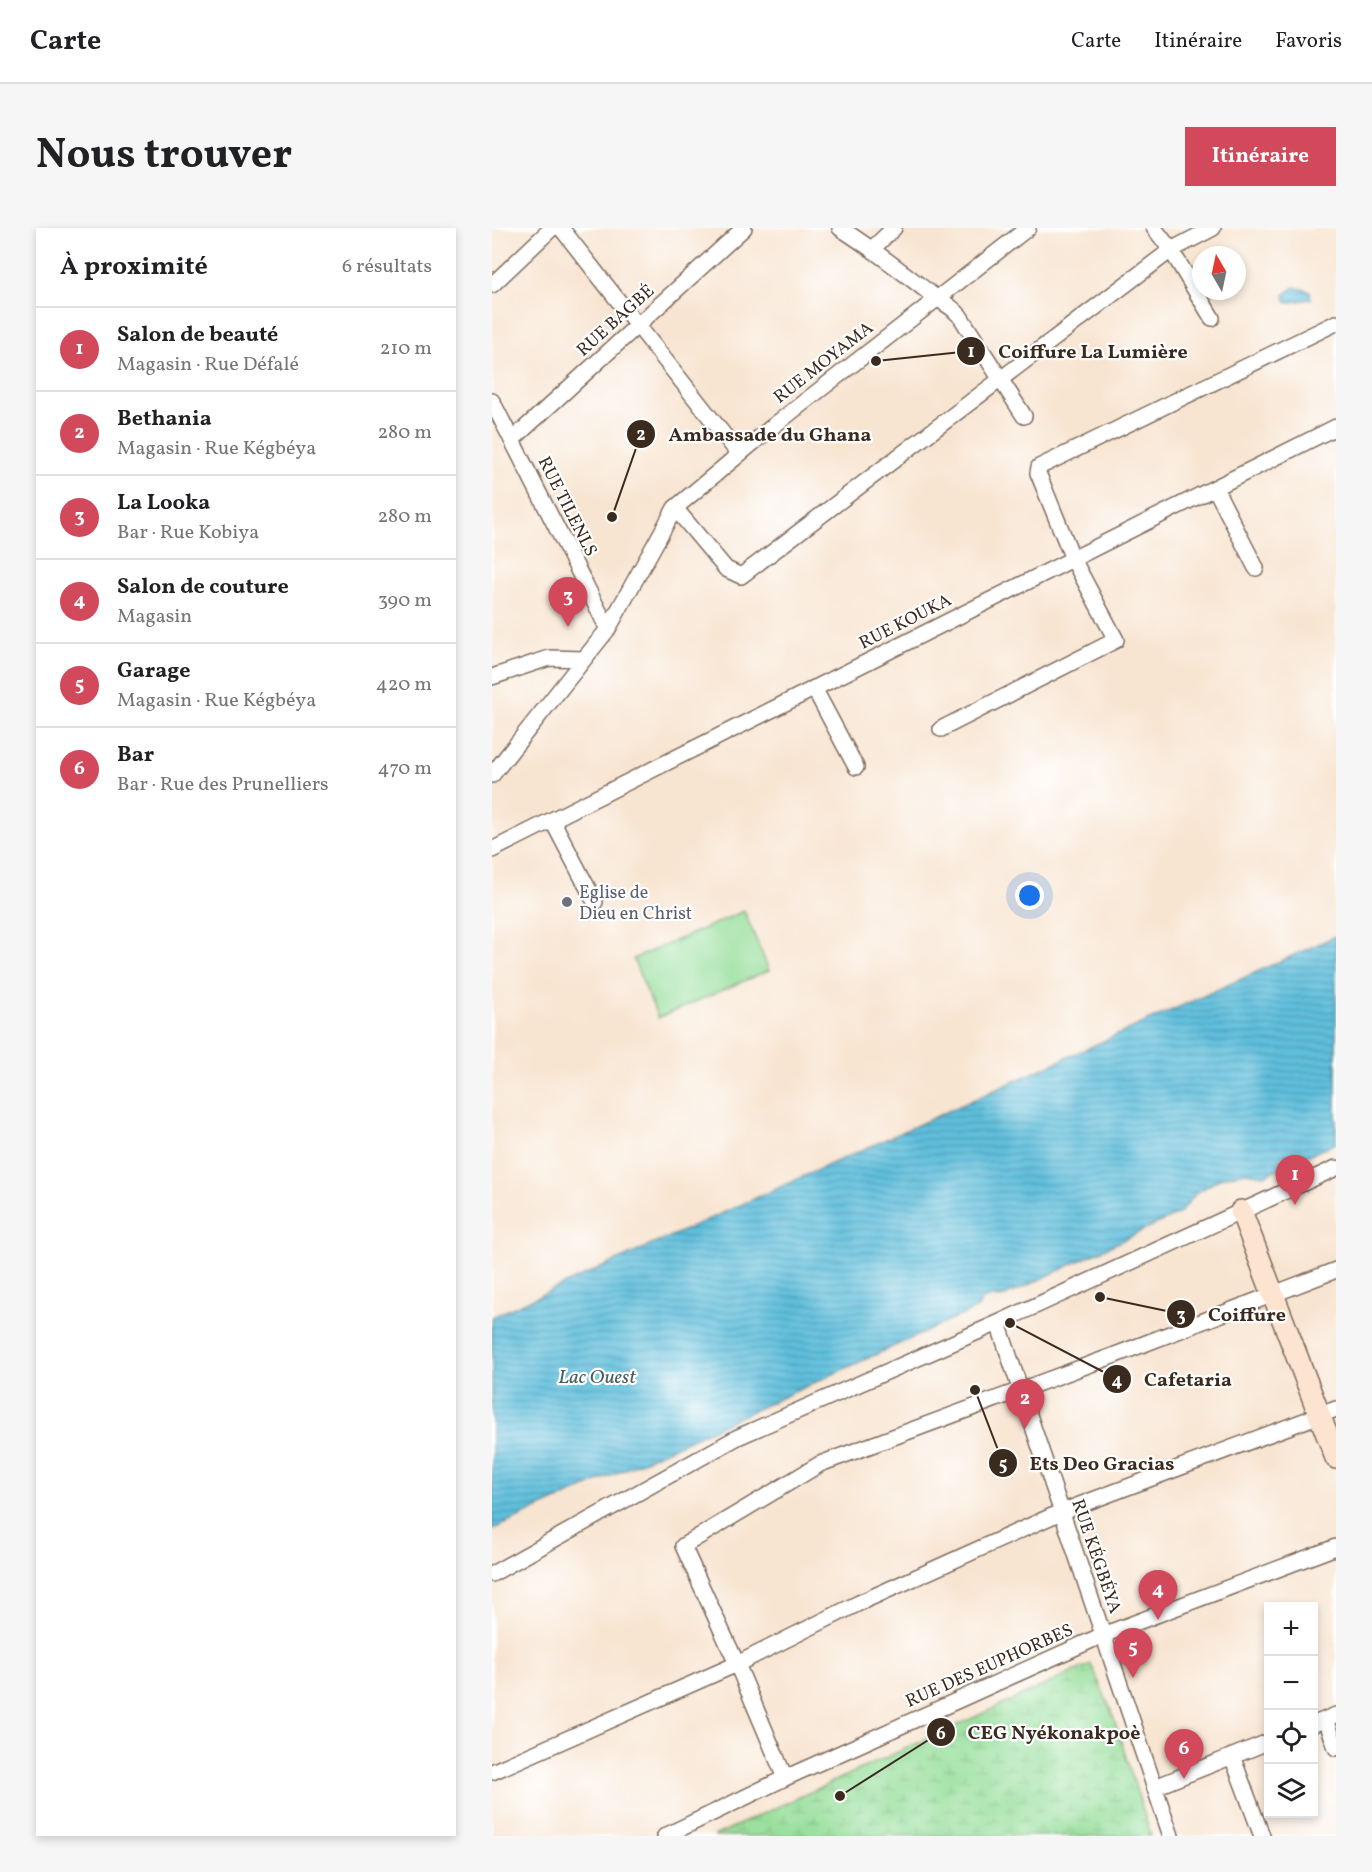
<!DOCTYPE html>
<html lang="fr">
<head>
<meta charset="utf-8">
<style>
	:root { --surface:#fff; --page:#f6f6f6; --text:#202124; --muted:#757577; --line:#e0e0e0; --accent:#d1495b }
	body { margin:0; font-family:Vollkorn,serif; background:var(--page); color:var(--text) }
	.controls { position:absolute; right:18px; bottom:18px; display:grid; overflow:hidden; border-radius:0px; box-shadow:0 3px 9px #0003 }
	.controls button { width:54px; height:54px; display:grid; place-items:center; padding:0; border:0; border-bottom:2px solid var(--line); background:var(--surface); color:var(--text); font:30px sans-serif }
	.compass { position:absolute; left:700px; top:18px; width:54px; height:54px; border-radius:50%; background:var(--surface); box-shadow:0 3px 9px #0003; rotate:351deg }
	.you { position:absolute; left:538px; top:668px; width:21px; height:21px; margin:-15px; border:4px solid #fff; border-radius:50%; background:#1a73e8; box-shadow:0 0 0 9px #1a73e833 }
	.badge { display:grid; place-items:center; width:39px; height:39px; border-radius:50%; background:var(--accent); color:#fff; font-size:20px; font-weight:700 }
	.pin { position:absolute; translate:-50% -50px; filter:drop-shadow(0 2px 3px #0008) }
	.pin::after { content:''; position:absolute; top:32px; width:21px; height:18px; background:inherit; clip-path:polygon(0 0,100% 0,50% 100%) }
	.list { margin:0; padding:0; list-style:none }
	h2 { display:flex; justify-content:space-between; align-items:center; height:78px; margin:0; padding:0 24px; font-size:26px }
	h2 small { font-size:20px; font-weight:400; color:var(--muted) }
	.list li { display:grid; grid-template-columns:39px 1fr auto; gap:18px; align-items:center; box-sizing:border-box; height:84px; padding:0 24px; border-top:2px solid var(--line) }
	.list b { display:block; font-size:22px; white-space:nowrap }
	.list p { margin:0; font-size:20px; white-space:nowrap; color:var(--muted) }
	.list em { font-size:20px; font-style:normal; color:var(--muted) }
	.icon { flex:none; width:33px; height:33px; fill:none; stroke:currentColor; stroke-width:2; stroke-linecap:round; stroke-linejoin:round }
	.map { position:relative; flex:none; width:844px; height:1608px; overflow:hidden; border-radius:0px }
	header { display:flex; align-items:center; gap:36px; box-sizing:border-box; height:84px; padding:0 30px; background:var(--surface); border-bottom:2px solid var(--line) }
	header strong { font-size:28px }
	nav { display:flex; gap:33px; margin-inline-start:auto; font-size:21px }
	.intro { display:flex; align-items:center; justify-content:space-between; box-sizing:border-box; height:144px; padding:0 36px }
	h1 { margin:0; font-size:42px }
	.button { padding:15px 27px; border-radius:0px; background:var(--accent); color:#fff; font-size:21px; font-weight:700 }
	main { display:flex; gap:36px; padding:0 36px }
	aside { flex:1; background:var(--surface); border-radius:0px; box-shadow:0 3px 9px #0003 }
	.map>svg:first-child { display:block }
	.green { fill:#94de99; stroke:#68845c; stroke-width:1.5 }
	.wetland { fill:url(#wetland-marsh); stroke:#68845c; stroke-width:1.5 }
	.water { fill:url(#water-rules); stroke:#4c747e; stroke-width:1.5 }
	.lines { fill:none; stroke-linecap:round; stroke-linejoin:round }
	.street-casing { stroke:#7d6b5d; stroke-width:18 }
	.secondary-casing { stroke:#7d6b5d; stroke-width:24 }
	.street { stroke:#fff; stroke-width:15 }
	.secondary { stroke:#fde4d1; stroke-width:21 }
	.worship-dot { fill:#6b7280; stroke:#fff; stroke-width:2 }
	.labels { text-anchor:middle; stroke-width:4.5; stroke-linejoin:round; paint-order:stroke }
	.street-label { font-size:18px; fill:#3b2a1e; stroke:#fff }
	.worship-label { font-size:18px; fill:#5b616d; stroke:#fff; text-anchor:start }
	.water-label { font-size:20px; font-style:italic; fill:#475e61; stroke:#fff }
	.leader { fill:none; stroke:#3b2a1e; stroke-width:2 }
	.callout-dot { fill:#3b2a1e; stroke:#fff; stroke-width:2 }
	.mark-label { font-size:18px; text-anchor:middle; font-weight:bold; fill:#fff }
	.callout-label { font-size:20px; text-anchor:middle; font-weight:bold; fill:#3b2a1e; stroke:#fff; stroke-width:4.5; stroke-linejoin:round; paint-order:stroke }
</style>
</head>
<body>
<header>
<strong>Carte</strong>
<nav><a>Carte</a><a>Itinéraire</a><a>Favoris</a></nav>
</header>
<div class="intro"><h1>Nous trouver</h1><a class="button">Itinéraire</a></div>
<main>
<aside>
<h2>À proximité<small>6 résultats</small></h2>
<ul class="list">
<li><span class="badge">1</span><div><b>Salon de beauté</b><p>Magasin · Rue Défalé</p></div><em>210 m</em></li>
<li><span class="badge">2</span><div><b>Bethania</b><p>Magasin · Rue Kégbéya</p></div><em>280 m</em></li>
<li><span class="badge">3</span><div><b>La Looka</b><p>Bar · Rue Kobiya</p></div><em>280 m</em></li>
<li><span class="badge">4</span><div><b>Salon de couture</b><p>Magasin</p></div><em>390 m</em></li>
<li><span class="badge">5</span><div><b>Garage</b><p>Magasin · Rue Kégbéya</p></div><em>420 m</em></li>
<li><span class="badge">6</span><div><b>Bar</b><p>Bar · Rue des Prunelliers</p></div><em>470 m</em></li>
</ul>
</aside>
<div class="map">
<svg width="844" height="1608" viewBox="0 0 844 1608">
	<defs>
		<pattern id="wetland-marsh" width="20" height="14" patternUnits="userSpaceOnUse" patternTransform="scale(1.5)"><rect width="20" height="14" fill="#94de99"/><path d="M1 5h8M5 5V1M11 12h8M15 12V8" fill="none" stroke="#80bf83"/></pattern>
		<pattern id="water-rules" width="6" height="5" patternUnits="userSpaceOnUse" patternTransform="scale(1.5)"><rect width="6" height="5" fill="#5ebfdd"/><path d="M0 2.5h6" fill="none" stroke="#4f9bb3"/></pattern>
	</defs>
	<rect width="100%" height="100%" fill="#fff"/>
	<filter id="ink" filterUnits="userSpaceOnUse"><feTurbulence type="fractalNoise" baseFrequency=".0167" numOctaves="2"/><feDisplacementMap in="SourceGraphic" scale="12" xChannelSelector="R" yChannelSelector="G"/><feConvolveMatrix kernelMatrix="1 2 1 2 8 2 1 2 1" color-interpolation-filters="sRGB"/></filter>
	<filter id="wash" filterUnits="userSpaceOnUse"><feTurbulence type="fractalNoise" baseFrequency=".008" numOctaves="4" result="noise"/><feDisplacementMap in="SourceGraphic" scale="24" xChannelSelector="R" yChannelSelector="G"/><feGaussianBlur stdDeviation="1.35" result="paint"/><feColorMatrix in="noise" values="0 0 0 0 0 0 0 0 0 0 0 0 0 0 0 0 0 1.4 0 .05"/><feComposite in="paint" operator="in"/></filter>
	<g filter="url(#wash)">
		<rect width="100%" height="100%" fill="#f8e5d1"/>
		<path class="green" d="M252,683L277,742L166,790L141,731Z"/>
		<path class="wetland" d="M599,1436L620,1485L659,1608H222Z"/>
		<path class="water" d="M802,59L818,63L819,71L795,75L792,67Z
			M844,708V915L773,947L754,944L730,949L704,965L688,985L509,1070L500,1069L490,1072L486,1080L0,1302V1089Z"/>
	</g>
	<g filter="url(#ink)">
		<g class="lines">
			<defs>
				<path id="street" d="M69,0L247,226
					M348,0C380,20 409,43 439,66C451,76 456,74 468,88L532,188
					M662,0L679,22L720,90
					M380,21L402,0
					M0,57L60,0
					M0,173L116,401
					M21,211L252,0
					M723,260L764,340
					M183,280L234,341L249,348L679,22L721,0
					M0,449L57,430L92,431
					M322,460L364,539
					M449,501L624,412L581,331L546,245L547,239L844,95
					M0,547L116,401L183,280L280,199L536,0
					M60,592L103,674
					M0,622L844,199
					M506,1095L679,1608
					M0,1346L246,1209L506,1095L844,940
					M834,1491L844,1520
					M822,1496L844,1487
					M740,1528L770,1608
					M0,1544L245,1436L367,1375L569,1284L844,1181
					M293,1550L245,1436L191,1318L328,1236L618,1129L844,1042
					M663,1559L776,1514
					M173,1608L293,1550L611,1407L844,1319"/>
				<path id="secondary" d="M749,983L844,1230"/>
			</defs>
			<use href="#street" class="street-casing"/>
			<use href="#secondary" class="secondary-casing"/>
			<use href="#street" class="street"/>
			<use href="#secondary" class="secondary"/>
		</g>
	</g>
	<circle class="worship-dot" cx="75" cy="674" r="6"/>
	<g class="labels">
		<g class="street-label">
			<text transform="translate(123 92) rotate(-42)" y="6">RUE BAGBÉ</text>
			<text transform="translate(331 134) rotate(-38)" y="6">RUE MOYAMA</text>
			<text transform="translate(76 278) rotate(63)" y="6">RUE TILENLS</text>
			<text transform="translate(413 393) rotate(-27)" y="6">RUE KOUKA</text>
			<text transform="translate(605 1328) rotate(71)" y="6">RUE KÉGBÉYA</text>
			<text transform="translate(497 1437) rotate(-24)" y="6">RUE DES EUPHORBES</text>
		</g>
		<g class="worship-label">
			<text x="87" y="670">Eglise de<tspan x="87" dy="21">Dieu en Christ</tspan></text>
		</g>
		<g class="water-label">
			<text x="105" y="1155">Lac Ouest</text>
		</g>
	</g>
	<path class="leader" d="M384 133L479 123M120 289L149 206M608 1069L689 1086M518 1095L625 1151M483 1162L511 1235M348 1568L449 1504"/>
	<g class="callout-dot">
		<circle cx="384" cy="133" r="6"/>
		<circle cx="120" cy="289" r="6"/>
		<circle cx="608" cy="1069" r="6"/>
		<circle cx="518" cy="1095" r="6"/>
		<circle cx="483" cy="1162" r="6"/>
		<circle cx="348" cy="1568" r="6"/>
		<circle cx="479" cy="123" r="15"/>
		<circle cx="149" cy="206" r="15"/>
		<circle cx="689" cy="1086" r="15"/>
		<circle cx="625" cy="1151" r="15"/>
		<circle cx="511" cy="1235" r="15"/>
		<circle cx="449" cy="1504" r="15"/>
	</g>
	<g class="mark-label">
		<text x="479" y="129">1</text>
		<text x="149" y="212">2</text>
		<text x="689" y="1093">3</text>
		<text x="625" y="1158">4</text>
		<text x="511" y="1242">5</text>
		<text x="449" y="1511">6</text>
	</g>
	<g class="callout-label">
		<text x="601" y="130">Coiffure La Lumière</text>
		<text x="278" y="213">Ambassade du Ghana</text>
		<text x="755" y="1093">Coiffure</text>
		<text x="696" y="1158">Cafetaria</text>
		<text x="610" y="1242">Ets Deo Gracias</text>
		<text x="562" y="1511">CEG Nyékonakpoè</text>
	</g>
</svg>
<div class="controls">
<button>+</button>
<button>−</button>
<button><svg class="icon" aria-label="locate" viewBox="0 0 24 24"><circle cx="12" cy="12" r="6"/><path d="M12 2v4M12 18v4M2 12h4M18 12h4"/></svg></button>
<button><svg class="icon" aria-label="layers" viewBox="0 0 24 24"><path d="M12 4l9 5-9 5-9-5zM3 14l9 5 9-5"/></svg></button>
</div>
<svg class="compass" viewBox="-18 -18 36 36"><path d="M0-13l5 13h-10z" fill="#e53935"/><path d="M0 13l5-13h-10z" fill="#757577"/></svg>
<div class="you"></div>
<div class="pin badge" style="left:803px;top:977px">1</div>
<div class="pin badge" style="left:533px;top:1201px">2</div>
<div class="pin badge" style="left:76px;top:399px">3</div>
<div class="pin badge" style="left:666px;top:1392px">4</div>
<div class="pin badge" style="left:641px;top:1450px">5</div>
<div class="pin badge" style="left:692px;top:1551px">6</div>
</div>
</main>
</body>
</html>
